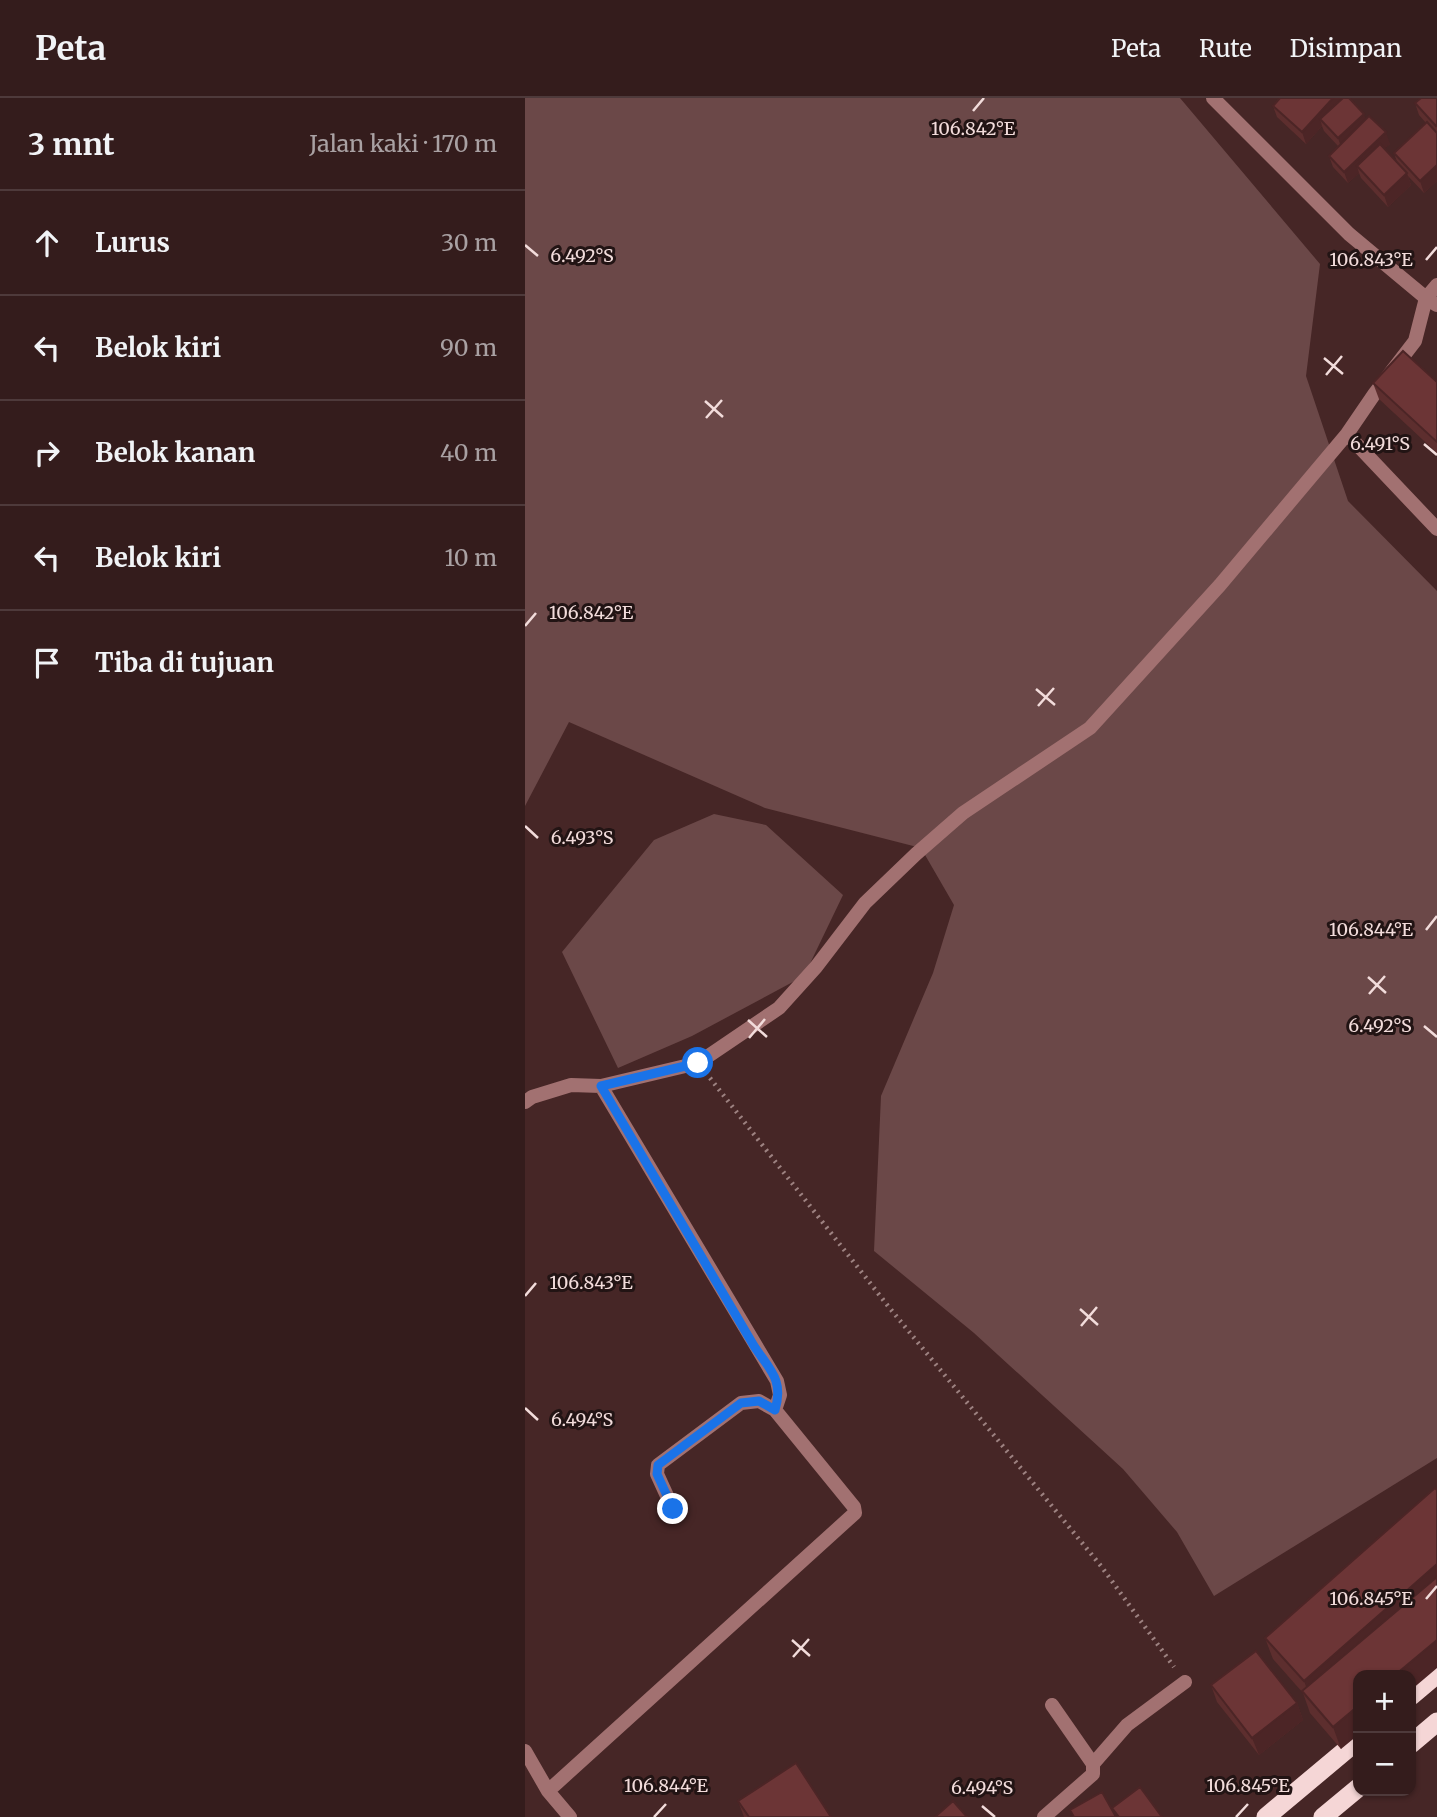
<!DOCTYPE html>
<html lang="id">
<head>
<meta charset="utf-8">
<style>
	:root { --surface:#341c1c; --page:#3c2525; --text:#f1f3f6; --muted:#a9a1a3; --line:#4e3a3b }
	body { margin:0; font-family:Merriweather,serif; background:var(--page); color:var(--text) }
	.controls { position:absolute; right:21px; bottom:21px; display:grid; overflow:hidden; border-radius:14px; box-shadow:0 2px 5px #0004 }
	.controls button { width:63px; height:63px; display:grid; place-items:center; padding:0; border:0; border-bottom:2px solid var(--line); background:var(--surface); color:var(--text); font:35px sans-serif }
	.stop { position:absolute; width:21px; height:21px; margin:-16px; border:5px solid #1a73e8; border-radius:50%; background:#fff }
	.stop.end { background:#1a73e8; border-color:#fff; box-shadow:0 2px 7px #0008 }
	.list { margin:0; padding:0; list-style:none }
	h2 { display:flex; justify-content:space-between; align-items:center; height:91px; margin:0; padding:0 28px; font-size:30px }
	h2 small { font-size:23px; font-weight:400; color:var(--muted) }
	.list li { display:grid; grid-template-columns:46px 1fr auto; gap:21px; align-items:center; box-sizing:border-box; height:105px; padding:0 28px; border-top:2px solid var(--line) }
	.list b { display:block; font-size:26px; white-space:nowrap }
	.list em { font-size:23px; font-style:normal; color:var(--muted) }
	.icon { flex:none; width:38px; height:38px; fill:none; stroke:currentColor; stroke-width:2; stroke-linecap:round; stroke-linejoin:round }
	.map { position:relative; flex:none; width:912px; height:1719px; overflow:hidden }
	header { display:flex; align-items:center; gap:42px; box-sizing:border-box; height:98px; padding:0 35px; background:var(--surface); border-bottom:2px solid var(--line) }
	header strong { font-size:33px }
	nav { display:flex; gap:38px; margin-inline-start:auto; font-size:24px }
	main { display:flex }
	aside { flex:1; background:var(--surface) }
	.map>svg:first-child { display:block }
	.green { fill:#6b4848 }
	.lines { fill:none; stroke-linecap:round; stroke-linejoin:round }
	.path { stroke:#9d8281; stroke-width:4.5; stroke-dasharray:2 5; stroke-linecap:butt }
	.minor { stroke:#a27171; stroke-width:14 }
	.trunk { stroke:#f5d6d6; stroke-width:19 }
	.wall { fill:#5d2e2e }
	.shaded-wall { fill:#4c2526 }
	.building { fill:#6c3536; stroke:#4c2526; stroke-width:2 }
	.route { stroke:#1a73e8; stroke-width:9 }
	.ticks { fill:none; stroke:#f2dcdb; stroke-width:2.5 }
	.ticks-label { font-size:18px; text-anchor:middle; fill:#f2dcdb; stroke:#221414; stroke-width:6; stroke-linejoin:round; paint-order:stroke }
</style>
</head>
<body>
<header>
<strong>Peta</strong>
<nav><a>Peta</a><a>Rute</a><a>Disimpan</a></nav>
</header>
<main>
<aside>
<h2>3 mnt<small>Jalan kaki · 170 m</small></h2>
<ul class="list">
<li><svg class="icon" aria-label="ahead" viewBox="0 0 24 24"><path d="M12 20V5M6 11l6-6 6 6"/></svg><div><b>Lurus</b></div><em>30 m</em></li>
<li><svg class="icon" aria-label="left" viewBox="0 0 24 24"><path d="M17 20v-9H6M10 6l-5 5 5 5"/></svg><div><b>Belok kiri</b></div><em>90 m</em></li>
<li><svg class="icon" aria-label="right" viewBox="0 0 24 24"><path d="M7 20v-9h11M14 6l5 5-5 5"/></svg><div><b>Belok kanan</b></div><em>40 m</em></li>
<li><svg class="icon" aria-label="left" viewBox="0 0 24 24"><path d="M17 20v-9H6M10 6l-5 5 5 5"/></svg><div><b>Belok kiri</b></div><em>10 m</em></li>
<li><svg class="icon" aria-label="arrive" viewBox="0 0 24 24"><path d="M6 21V4h12l-3 4 3 4H6"/></svg><div><b>Tiba di tujuan</b></div></li>
</ul>
</aside>
<div class="map">
<svg width="912" height="1719" viewBox="0 0 912 1719">
	<rect width="100%" height="100%" fill="#462626"/>
	<path class="green" d="M0,0H655L795,166L781,278L823,403L912,493V1360L689,1498L652,1434L598,1371L449,1235L349,1153L356,998L408,875L429,807L396,750L240,710L44,624L0,708Z
		M189,716L241,727L318,797L279,878L167,938L93,970L37,854L129,742Z"/>
	<g class="lines">
		<path class="path" d="M185,980L363,1208L576,1468L649,1569"/>
		<path class="minor" d="M688,0L824,136L901,200L890,243L850,295L822,336L912,431
			M912,187L901,200L912,207
			M76,988L252,1283L255,1297L250,1312
			M0,1004L7,999L46,987L76,988L173,965L254,910L291,869L340,805L391,756L438,715L565,630L695,487L822,336
			M0,1653L23,1693L45,1719
			M568,1666L602,1627L660,1584
			M23,1693L330,1415L329,1409L250,1312L234,1303L216,1305L133,1367L132,1376L148,1411
			M519,1719L568,1676V1666L527,1607"/>
		<path class="trunk" d="M886,1598L912,1576
			M886,1646L912,1624
			M741,1719L833,1642
			M798,1719L833,1690"/>
	</g>
	<path class="wall" d="M912,0V83L899,95L883,78L886,87L863,109L836,80L834,75L823,85L808,69L804,58L813,48L799,33L797,28L781,46L752,19L748,8L841,21L865,46L859,51L872,64L869,55L901,25L894,17L890,5Z
		M912,284V355L854,301L848,285Z
		M910,1390L816,1651L785,1615L778,1595L748,1561L740,1540Z
		M686,1587L772,1605L778,1622L734,1657L692,1604Z
		M213,1703L306,1719H219Z"/>
	<path class="shaded-wall" d="M808,0H819L795,21L797,28L781,46L777,34Z
		M839,16L843,27L817,52L813,40Z
		M861,34L865,46L836,73L832,68L834,75L823,85L819,74Z
		M912,67V83L899,95L895,83Z
		M882,75L886,87L863,109L859,97Z
		M912,1466V1494L787,1605L779,1583Z
		M912,1542V1570L886,1592V1577H870Z
		M772,1605L778,1622L734,1657L727,1640Z
		M833,1608V1637L816,1651L808,1629Z"/>
	<path class="building" d="M755,0H808L777,34L748,8Z
		M818,0H824L839,16L813,40L795,21Z
		M896,0H912V27L911,28L890,5Z
		M844,18L861,34L819,74L804,58Z
		M902,24L912,35V67L895,83L869,55Z
		M855,46L882,75L859,97L832,68Z
		M878,253L912,284V344L848,285Z
		M910,1390L912,1392V1466L779,1583L740,1540Z
		M912,1479V1542L870,1577H833V1608L808,1629L777,1593Z
		M731,1553L772,1605L727,1640L686,1587Z
		M271,1665L306,1719H224L213,1703Z
		M615,1689L637,1719H594L587,1710Z
		M577,1694L591,1719H549L545,1712Z
		M428,1703L442,1719H410Z"/>
	<g class="lines">
		<path class="route" d="M148,1411L132,1376L133,1367L216,1305L234,1303L250,1312C259,1282 245,1272 229,1248L76,988L173,965"/>
	</g>
	<path class="ticks" d="M448,13L459,0M0,147L13,158M901,162L912,149M799,260L818,276M801,277L817,258M180,303L198,319M181,320L197,302M899,346L912,357M0,528L11,515M511,591L530,607M513,608L529,590M0,728L13,740M901,832L912,818M843,879L861,895M844,896L860,878M223,922L242,939M899,928L912,939M224,940L240,921M0,1198L11,1185M555,1211L573,1227M556,1228L572,1209M0,1310L13,1322M901,1501L912,1488M267,1542L285,1558M268,1559L284,1541M457,1708L470,1719M129,1719L141,1706M711,1719L723,1706"/>
	<g class="ticks-label">
		<text x="448" y="37">106.842°E</text>
		<text x="57" y="164">6.492°S</text>
		<text x="846" y="168">106.843°E</text>
		<text x="855" y="352">6.491°S</text>
		<text x="66" y="521">106.842°E</text>
		<text x="57" y="746">6.493°S</text>
		<text x="846" y="838">106.844°E</text>
		<text x="855" y="934">6.492°S</text>
		<text x="66" y="1191">106.843°E</text>
		<text x="57" y="1328">6.494°S</text>
		<text x="846" y="1507">106.845°E</text>
		<text x="141" y="1694">106.844°E</text>
		<text x="723" y="1694">106.845°E</text>
		<text x="457" y="1696">6.494°S</text>
	</g>
</svg>
<div class="controls">
<button>+</button>
<button>−</button>
</div>
<div class="stop" style="left:173px;top:965px"></div>
<div class="stop end" style="left:148px;top:1411px"></div>
</div>
</main>
</body>
</html>
